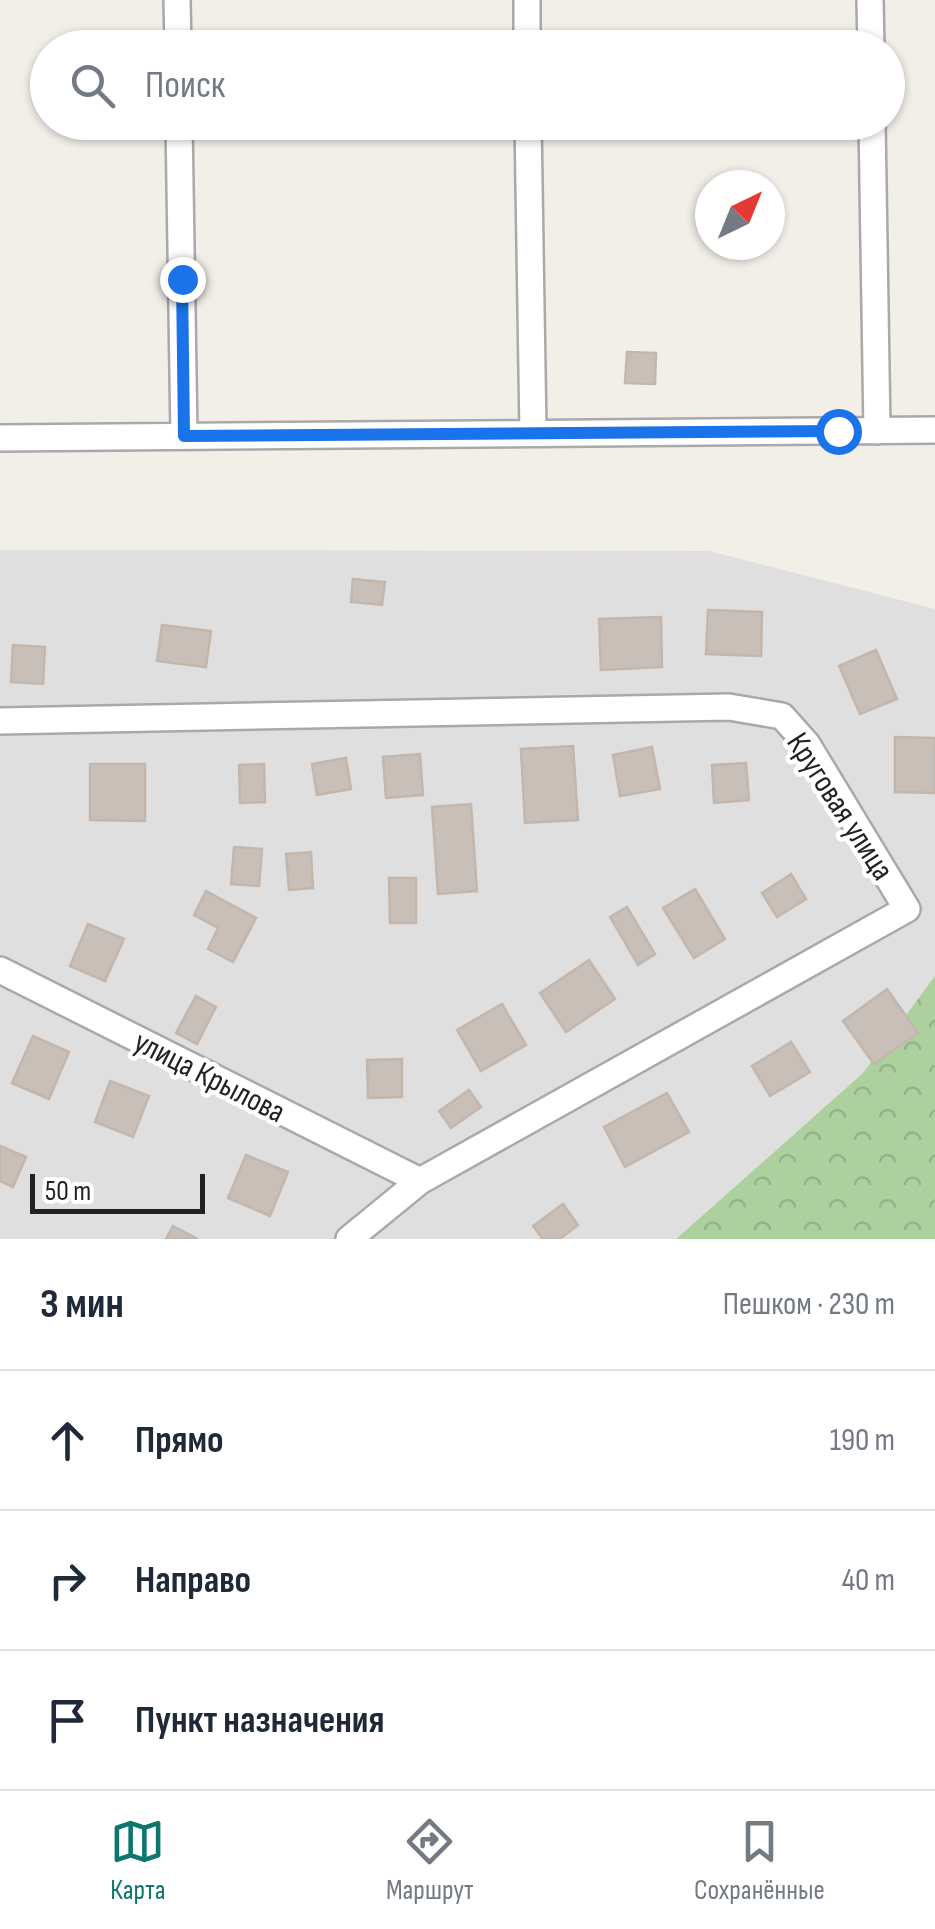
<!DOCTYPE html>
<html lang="ru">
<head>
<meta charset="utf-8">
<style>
	:root { --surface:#fff; --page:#f6f6f7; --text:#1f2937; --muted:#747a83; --line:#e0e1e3; --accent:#0f766e }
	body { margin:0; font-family:"Sofia Sans Condensed",sans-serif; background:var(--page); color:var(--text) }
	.compass { position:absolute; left:695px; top:170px; width:90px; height:90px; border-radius:50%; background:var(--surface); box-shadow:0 2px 8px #0004; rotate:43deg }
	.scale { position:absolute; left:30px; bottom:25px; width:175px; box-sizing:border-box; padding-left:10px; border:5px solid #222; border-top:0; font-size:28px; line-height:35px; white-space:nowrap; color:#222; -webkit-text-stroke:8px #fff; paint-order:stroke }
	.stop { position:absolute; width:30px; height:30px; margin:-22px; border:8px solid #1a73e8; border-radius:50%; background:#fff }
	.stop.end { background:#1a73e8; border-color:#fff; box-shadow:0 2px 10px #0008 }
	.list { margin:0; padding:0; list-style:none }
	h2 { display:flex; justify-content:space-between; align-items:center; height:130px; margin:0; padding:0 40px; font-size:42px }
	h2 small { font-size:32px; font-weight:400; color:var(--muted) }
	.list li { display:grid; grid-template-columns:65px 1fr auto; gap:30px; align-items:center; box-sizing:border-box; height:140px; padding:0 40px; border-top:2px solid var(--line) }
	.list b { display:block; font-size:38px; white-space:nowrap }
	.list em { font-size:32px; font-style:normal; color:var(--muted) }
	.icon { flex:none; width:55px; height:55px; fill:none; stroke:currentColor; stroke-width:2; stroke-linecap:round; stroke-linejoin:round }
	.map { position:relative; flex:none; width:935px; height:1239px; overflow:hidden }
	.search { position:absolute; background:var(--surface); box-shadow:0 2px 8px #0004; left:30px; right:30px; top:30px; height:110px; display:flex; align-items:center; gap:25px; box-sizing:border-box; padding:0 35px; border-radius:55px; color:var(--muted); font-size:38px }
	.sheet { height:550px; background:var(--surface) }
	nav { display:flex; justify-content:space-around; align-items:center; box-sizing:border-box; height:140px; border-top:2px solid var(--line); background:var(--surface); font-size:28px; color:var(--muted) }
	nav a { display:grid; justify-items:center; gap:5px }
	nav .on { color:var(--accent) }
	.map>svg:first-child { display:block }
	.residential { fill:#e0dfdf }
	.forest { fill:url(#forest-crowns) }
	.building { fill:#c7bfb8; stroke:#c4b6ab; stroke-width:2.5 }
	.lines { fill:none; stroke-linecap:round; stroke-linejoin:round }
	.minor-casing { stroke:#a9a9a9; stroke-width:30 }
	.minor { stroke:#fff; stroke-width:25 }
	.route { stroke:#1a73e8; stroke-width:12 }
	.labels { text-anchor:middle; stroke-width:9; stroke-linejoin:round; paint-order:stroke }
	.street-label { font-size:32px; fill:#222; stroke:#fff }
</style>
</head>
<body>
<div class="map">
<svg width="935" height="1239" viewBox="0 0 935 1239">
	<defs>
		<pattern id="forest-crowns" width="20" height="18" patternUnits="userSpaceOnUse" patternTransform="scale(2.5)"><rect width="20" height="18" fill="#add19e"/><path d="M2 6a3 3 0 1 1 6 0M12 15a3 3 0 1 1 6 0" fill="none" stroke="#95b388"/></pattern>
	</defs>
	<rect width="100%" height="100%" fill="#f2efe9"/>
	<path class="residential" d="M0,550L709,551L935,609V976L863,1073L676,1239H0Z"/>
	<path class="forest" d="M935,976V1239H676L863,1073Z"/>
	<path class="building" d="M627,352L656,353L655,384L625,383Z
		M353,579L385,582L382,605L351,602Z
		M708,610L762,612L761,656L706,654Z
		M661,617L662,667L601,670L599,619Z
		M162,625L211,631L206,667L157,661Z
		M13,645L45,647L43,684L11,682Z
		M876,650L897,699L860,714L839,666Z
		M895,737L935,738V793L895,792Z
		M573,746L578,820L525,823L521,749Z
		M652,747L660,789L620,796L613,755Z
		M420,754L423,795L386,798L383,757Z
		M346,758L351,789L317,795L312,764Z
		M746,763L749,800L714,803L712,765Z
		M90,764H145V821L90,820Z
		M264,764L265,802L240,803L239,765Z
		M471,804L477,891L438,894L432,807Z
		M234,847L262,849L259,886L231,884Z
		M311,852L313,888L289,890L286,854Z
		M791,874L806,899L777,917L762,893Z
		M389,878H416V923H390Z
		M695,889L725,939L694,958L663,908Z
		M206,891L256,918L233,962L208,949L218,928L194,915Z
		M627,907L655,954L638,965L610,917Z
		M88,924L124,939L105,981L70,966Z
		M589,960L615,999L566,1032L540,993Z
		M887,989L918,1033L874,1064L843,1021Z
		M196,996L216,1007L197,1044L176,1033Z
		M502,1004L526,1045L481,1071L457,1030Z
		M33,1036L69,1052L49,1099L12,1083Z
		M791,1042L810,1072L770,1096L752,1066Z
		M402,1059V1097L368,1098L367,1060Z
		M110,1081L149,1096L133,1137L95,1122Z
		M469,1090L481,1107L451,1128L439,1111Z
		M667,1093L689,1132L625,1167L604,1127Z
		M0,1146L26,1157L13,1187L0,1181Z
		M246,1155L288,1172L270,1216L228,1198Z
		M563,1204L578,1225L560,1239H543L533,1226Z
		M173,1226L198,1239H166Z"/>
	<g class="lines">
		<defs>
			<path id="minor" d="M177,0L178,48
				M527,0V48
				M870,0L871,48
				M179,122L184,436
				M528,122L533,433
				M872,122L877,431
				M0,438L935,430
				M0,721L729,707L782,716L807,744L907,909L420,1181L349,1239
				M0,970L420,1181"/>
		</defs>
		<use href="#minor" class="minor-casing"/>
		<use href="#minor" class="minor"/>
	</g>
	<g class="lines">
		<path class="route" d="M182,279L184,436L838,431"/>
	</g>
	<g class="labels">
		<g class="street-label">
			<text transform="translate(841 806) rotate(57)" y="11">Круговая улица</text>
			<text transform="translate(210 1076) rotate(27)" y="11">улица Крылова</text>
		</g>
	</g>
</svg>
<svg class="compass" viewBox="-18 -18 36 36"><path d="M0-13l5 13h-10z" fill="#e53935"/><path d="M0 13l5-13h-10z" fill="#747a83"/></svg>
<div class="scale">50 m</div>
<div class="stop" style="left:838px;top:431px"></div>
<div class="stop end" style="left:182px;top:279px"></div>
<div class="search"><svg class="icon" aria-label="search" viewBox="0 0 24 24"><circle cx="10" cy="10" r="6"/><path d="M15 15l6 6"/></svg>Поиск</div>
</div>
<section class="sheet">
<h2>3 мин<small>Пешком · 230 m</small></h2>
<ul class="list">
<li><svg class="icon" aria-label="ahead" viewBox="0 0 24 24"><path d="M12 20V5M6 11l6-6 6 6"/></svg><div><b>Прямо</b></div><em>190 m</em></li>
<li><svg class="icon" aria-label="right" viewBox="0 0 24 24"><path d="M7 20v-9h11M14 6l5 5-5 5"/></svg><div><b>Направо</b></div><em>40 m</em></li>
<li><svg class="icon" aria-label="arrive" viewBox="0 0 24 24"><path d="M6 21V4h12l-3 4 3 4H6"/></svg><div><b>Пункт назначения</b></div></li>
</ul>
</section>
<nav>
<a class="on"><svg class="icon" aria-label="map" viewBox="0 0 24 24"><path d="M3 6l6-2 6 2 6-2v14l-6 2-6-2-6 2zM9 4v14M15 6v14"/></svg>Карта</a>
<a><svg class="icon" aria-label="directions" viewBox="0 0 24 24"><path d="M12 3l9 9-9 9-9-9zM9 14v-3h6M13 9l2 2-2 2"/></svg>Маршрут</a>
<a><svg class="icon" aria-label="saved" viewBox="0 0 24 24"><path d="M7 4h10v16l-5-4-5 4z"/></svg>Сохранённые</a>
</nav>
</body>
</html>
